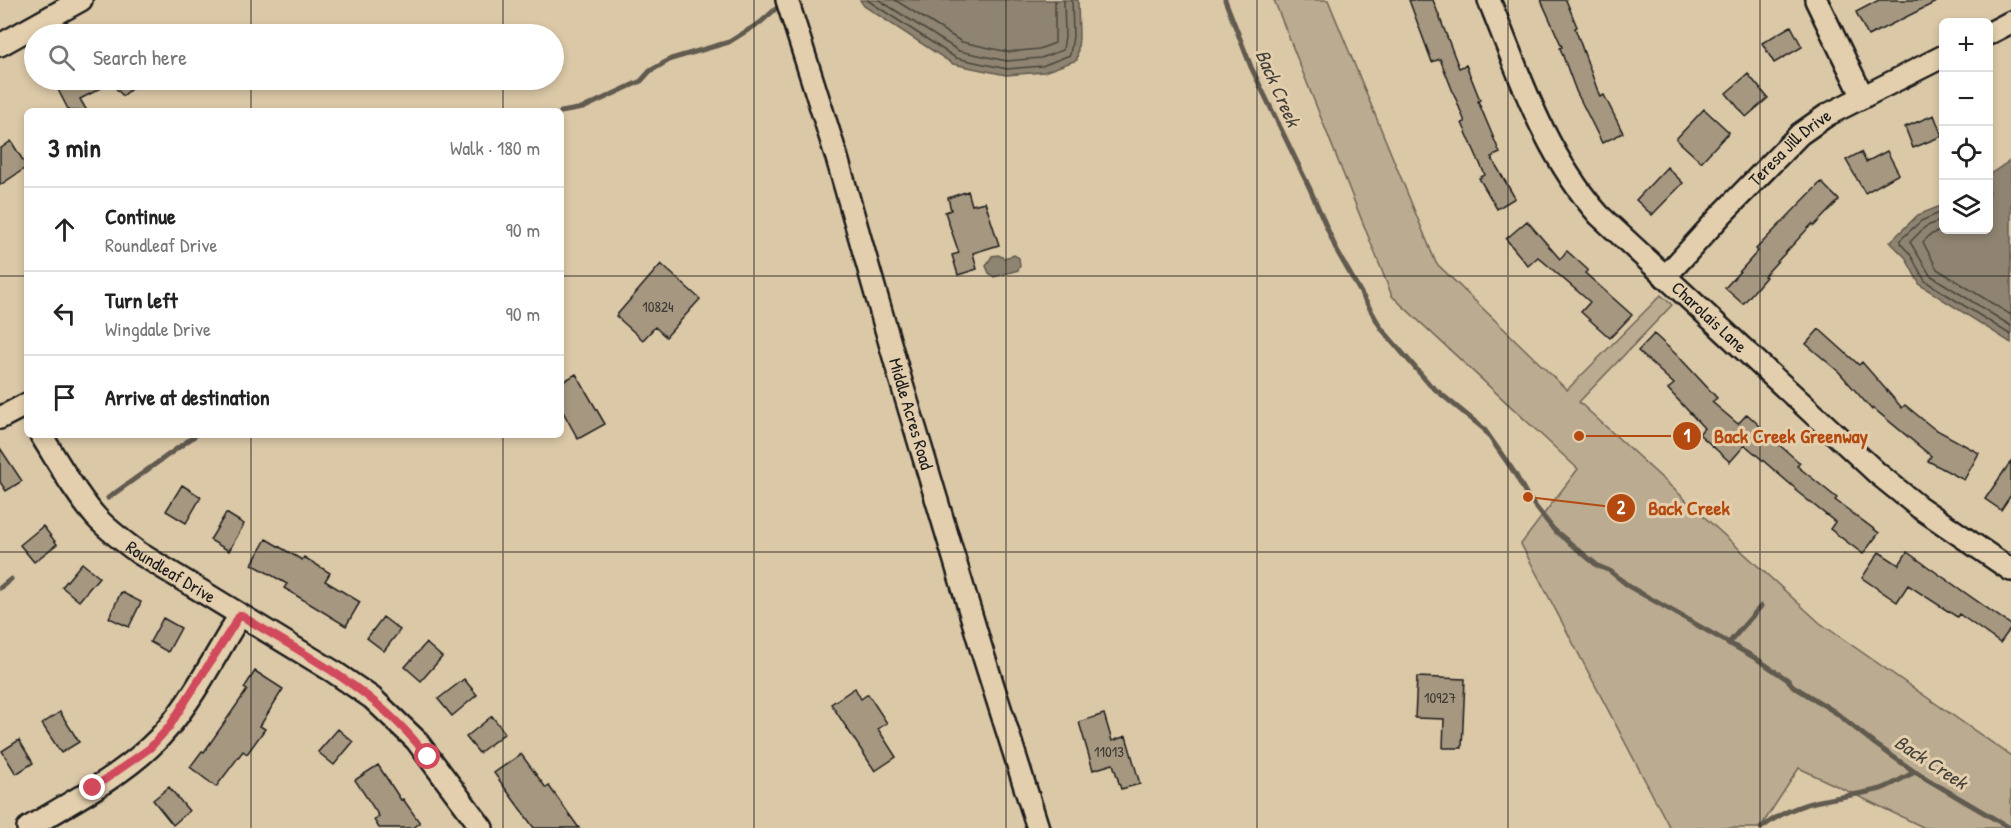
<!DOCTYPE html>
<html lang="en">
<head>
<meta charset="utf-8">
<style>
	:root { --surface:#fff; --page:#f2f2f2; --text:#222; --muted:#767676; --line:#e0e0e0 }
	body { margin:0; font-family:"Patrick Hand",sans-serif; background:var(--page); color:var(--text) }
	.controls { position:absolute; right:18px; top:18px; display:grid; overflow:hidden; border-radius:9px; box-shadow:0 3px 9px #0003 }
	.controls button { width:54px; height:54px; display:grid; place-items:center; padding:0; border:0; border-bottom:2px solid var(--line); background:var(--surface); color:var(--text); font:30px sans-serif }
	.stop { position:absolute; width:18px; height:18px; margin:-14px; border:4px solid #d1495b; border-radius:50%; background:#fff }
	.stop.end { background:#d1495b; border-color:#fff; box-shadow:0 2px 6px #0008 }
	.list { margin:0; padding:0; list-style:none }
	h2 { display:flex; justify-content:space-between; align-items:center; height:78px; margin:0; padding:0 24px; font-size:26px }
	h2 small { font-size:20px; font-weight:400; color:var(--muted) }
	.list li { display:grid; grid-template-columns:39px 1fr auto; gap:18px; align-items:center; box-sizing:border-box; height:84px; padding:0 24px; border-top:2px solid var(--line) }
	.list b { display:block; font-size:22px; white-space:nowrap }
	.list p { margin:0; font-size:20px; white-space:nowrap; color:var(--muted) }
	.list em { font-size:20px; font-style:normal; color:var(--muted) }
	.icon { flex:none; width:33px; height:33px; fill:none; stroke:currentColor; stroke-width:2; stroke-linecap:round; stroke-linejoin:round }
	.map { position:relative; flex:none; width:2011px; height:828px; overflow:hidden }
	.search { position:absolute; background:var(--surface); box-shadow:0 3px 9px #0003; left:24px; top:24px; width:540px; height:66px; display:flex; align-items:center; gap:15px; box-sizing:border-box; padding:0 21px; border-radius:33px; color:var(--muted); font-size:22px }
	.panel { position:absolute; background:var(--surface); box-shadow:0 3px 9px #0003; left:24px; top:108px; width:540px; height:330px; border-radius:9px }
	.map>svg:first-child { display:block }
	.green { fill:#bbab90; stroke:#6c6456; stroke-width:1.5 }
	.water { fill:#8f8471; stroke:#615a4f; stroke-width:1.5 }
	.lines { fill:none; stroke-linecap:round; stroke-linejoin:round }
	.shore { stroke:#4a463e; stroke-width:1.5 }
	.stream { stroke:#615a4f; stroke-width:5 }
	.building { fill:#a59780; stroke:#1c1c1c; stroke-width:1.5 }
	.minor-casing { stroke:#1c1c1c; stroke-width:26 }
	.minor { stroke:#e3cfad; stroke-width:21 }
	.route { stroke:#d1495b; stroke-width:8 }
	.grid { fill:none; stroke:#1c1c1c; stroke-width:1.5; stroke-opacity:0.55 }
	.labels { text-anchor:middle; stroke-width:6; stroke-linejoin:round; paint-order:stroke }
	.number-label { font-size:15px; fill:#3e3b35 }
	.street-label { font-size:18px; fill:#1c1c1c; stroke:#e3cfad }
	.water-label { font-size:20px; font-style:italic; fill:#44403a; stroke:#e3cfad }
	.leader { fill:none; stroke:#b54a10; stroke-width:2 }
	.callout-dot { fill:#b54a10; stroke:#e3cfad; stroke-width:2 }
	.mark-label { font-size:18px; text-anchor:middle; font-weight:bold; fill:#fff }
	.callout-label { font-size:20px; text-anchor:middle; font-weight:bold; fill:#b54a10; stroke:#e3cfad; stroke-width:6; stroke-linejoin:round; paint-order:stroke }
</style>
</head>
<body>
<div class="map">
<svg width="2011" height="828" viewBox="0 0 2011 828">
	<rect width="100%" height="100%" fill="#dbc8a7"/>
	<filter id="ink" filterUnits="userSpaceOnUse"><feTurbulence type="fractalNoise" baseFrequency=".0167" numOctaves="2"/><feDisplacementMap in="SourceGraphic" scale="12" xChannelSelector="R" yChannelSelector="G"/><feConvolveMatrix kernelMatrix="1 2 1 2 8 2 1 2 1" color-interpolation-filters="sRGB"/></filter>
	<g filter="url(#ink)">
		<path class="green" d="M1274,0H1328L1436,263L1567,390L1661,295L1672,305L1579,402L1820,623L2011,756V828H1925L1799,768L1760,828H1670L1521,544L1578,469L1392,296Z"/>
		<path class="water" d="M860,0H1078L1079,37L1077,60L1044,72L1006,75L953,64L864,6Z
			M2011,160V343L1920,285L1905,257L1890,242L1918,215L1943,205L1944,230H1988L1989,175Z
			M998,255L1004,258L1014,255L1019,258L1020,266L1018,270L994,277L989,273L986,266L992,256Z"/>
		<g class="lines">
			<path class="shore" d="M867,0L956,58L1007,69L1042,66L1070,55L1073,36L1072,0
				M879,0L959,51L1007,61L1041,58L1063,50L1065,36L1064,0
				M895,0L962,42L1008,52L1039,49L1055,43V0
				M1944,211L1921,221L1900,240V243L1910,254L1925,281L2011,335
				M1944,219L1925,227L1910,242L1930,275L2011,326
				M1944,229L1930,235L1923,242L1937,269L2011,315"/>
			<path class="stream" d="M1225,0L1251,67L1310,189L1337,251L1381,328L1430,385L1484,429L1514,472L1528,497L1554,530L1598,566L1610,571L1630,587L1757,659L1788,680L1793,686L1835,712L1875,744L1915,772L2010,828
				M561,112L583,108L641,81L650,71L671,59L729,42L761,22L780,5
				M108,498L196,435
				M0,588L11,579
				M1728,644L1761,606
				M1761,828C1802,796 1835,801 1881,789C1893,785 1904,777 1915,772"/>
		</g>
		<path class="building" d="M1409,0H1433L1459,68L1466,65L1480,100L1478,101L1500,153L1491,157L1515,198L1497,209L1479,178L1485,175L1462,123L1465,122L1440,59L1432,62Z
			M1541,0H1566L1577,27L1575,28L1600,97L1604,95L1623,133L1602,143L1576,91L1560,48L1562,47Z
			M1879,0H1940L1868,36L1856,12Z
			M1791,26L1802,47L1774,63L1762,43Z
			M1748,74L1768,98L1746,117L1726,93Z
			M53,80H141L123,96L111,83L80,99L87,111H69Z
			M1704,109L1729,132L1701,162L1676,139Z
			M1934,115L1942,136L1913,148L1905,127Z
			M11,141L27,167L0,185V149Z
			M1887,151L1899,174L1865,193L1846,160L1861,152L1866,162Z
			M1667,167L1683,183L1652,215L1636,200Z
			M1821,182L1839,200L1814,226L1812,224L1764,276L1766,277L1743,304L1725,288L1758,251L1756,249Z
			M968,191L972,205L985,202L999,245L973,253L977,269L958,275L952,255L959,253L945,212L951,210L948,198Z
			M1527,221L1560,259L1567,251L1588,270L1585,273L1632,315L1610,338L1581,312L1590,302L1538,257L1528,266L1506,239Z
			M661,264L700,299L666,337L655,327L643,340L616,316Z
			M1819,329L1859,365L1862,362L1902,408L1905,405L1933,428L1979,453L1964,480L1928,461L1931,456L1873,408L1872,410L1839,372L1806,344Z
			M1654,334L1680,358L1717,398L1712,402L1738,424L1747,414L1761,427L1760,428L1800,463L1797,466L1837,498L1835,500L1879,533L1863,554L1830,529L1835,522L1795,490L1796,489L1745,445L1730,462L1699,434L1704,428L1668,389L1674,384L1638,351Z
			M576,374L605,424L578,439L561,408V383Z
			M0,448L22,481L6,491L0,482Z
			M2011,461V495L2001,510L1985,499Z
			M182,485L201,497L186,523L166,511Z
			M226,513L244,524L229,551L210,540Z
			M43,526L57,544L34,562L20,545Z
			M266,539L302,560L304,557L330,573L325,581L360,602L346,626L284,588L287,584L252,564Z
			M1879,552L1899,565L1907,552L2011,625V628L2000,643L1959,614L1957,617L1908,585L1897,602L1862,578Z
			M82,563L99,577L79,601L62,587Z
			M121,592L141,602L129,627L109,618Z
			M383,617L400,630L384,651L367,638Z
			M163,618L181,628L168,652L150,642Z
			M426,643L442,657L421,681L405,667Z
			M255,671L283,689L260,726L265,729L247,754L243,751L216,787L190,767L202,751L204,752L247,690L244,688Z
			M1417,677L1465,679L1462,748H1443L1444,719L1415,718Z
			M464,679L477,695L452,716L438,699Z
			M855,688L861,699L868,694L887,723L878,729L896,757L875,771L831,704Z
			M60,712L79,742L61,753L42,724Z
			M1104,714L1112,741L1126,736L1140,784L1121,789L1113,764L1093,770L1079,722Z
			M492,716L505,733L479,753L466,737Z
			M338,729L353,742L334,765L318,752Z
			M19,740L33,763L16,774L2,751Z
			M521,754L546,788L549,786L579,828H534L494,773Z
			M378,765L401,800L403,799L420,823L413,828H379L374,820L379,816L355,780Z
			M169,787L189,811L173,825L153,800Z"/>
		<g class="lines">
			<defs>
				<g id="minor">
					<path id="s1" d="M787,0L837,158L900,378L982,651L1038,828"/>
					<path id="s2" d="M1489,0C1520,76 1544,153 1599,215L1877,473L1919,507L2011,570"/>
					<path d="M1816,0L1863,97"/>
					<path d="M1988,34L2011,22"/>
					<path d="M0,45L81,0"/>
					<path id="s3" d="M1665,277L1722,214L1800,134L1827,115L1944,56"/>
					<path d="M0,418L27,404"/>
					<path id="s4" d="M41,435C58,462 75,493 96,517C109,531 124,542 139,553L334,672L372,698L416,740L482,828"/>
					<path d="M28,828C69,803 115,780 150,747C186,714 214,657 240,615"/>
				</g>
			</defs>
			<use href="#minor" class="minor-casing"/>
			<use href="#minor" class="minor"/>
		</g>
	</g>
	<g class="lines" filter="url(#ink)">
		<path class="route" d="M93,788L150,748L169,727L240,615C309,657 378,691 428,757"/>
	</g>
	<path class="grid" d="M251,0V34M503,0V34M754,0V828M1006,0V828M1257,0V828M1508,0V828M1760,0V828M251,80V111M503,80V111M0,276H27M561,276H2011M251,435V828M503,435V828M0,552H2011"/>
	<g class="labels">
		<g class="number-label">
			<text x="658" y="312">10824</text>
			<text x="1440" y="703">10927</text>
			<text x="1109" y="757">11013</text>
		</g>
		<g class="street-label">
			<text dy="6" stroke="none"><textPath href="#s3" startOffset="180">Teresa Jill Drive</textPath></text>
			<text dy="6" stroke="none"><textPath href="#s2" startOffset="393">Charolais Lane</textPath></text>
			<text dy="6" stroke="none"><textPath href="#s1" startOffset="432">Middle Acres Road</textPath></text>
			<text dy="6" stroke="none"><textPath href="#s4" startOffset="192">Roundleaf Drive</textPath></text>
		</g>
		<g class="water-label">
			<text transform="translate(1278 88) rotate(66)" y="7">Back Creek</text>
			<text transform="translate(1931 762) rotate(33)" y="7">Back Creek</text>
		</g>
	</g>
	<path class="leader" d="M1579 436L1687 436M1528 497L1621 508"/>
	<g class="callout-dot">
		<circle cx="1579" cy="436" r="6"/>
		<circle cx="1528" cy="497" r="6"/>
		<circle cx="1687" cy="436" r="15"/>
		<circle cx="1621" cy="508" r="15"/>
	</g>
	<g class="mark-label">
		<text x="1687" y="442">1</text>
		<text x="1621" y="514">2</text>
	</g>
	<g class="callout-label">
		<text x="1791" y="443">Back Creek Greenway</text>
		<text x="1689" y="515">Back Creek</text>
	</g>
</svg>
<div class="controls">
<button>+</button>
<button>−</button>
<button><svg class="icon" aria-label="locate" viewBox="0 0 24 24"><circle cx="12" cy="12" r="6"/><path d="M12 2v4M12 18v4M2 12h4M18 12h4"/></svg></button>
<button><svg class="icon" aria-label="layers" viewBox="0 0 24 24"><path d="M12 4l9 5-9 5-9-5zM3 14l9 5 9-5"/></svg></button>
</div>
<div class="stop" style="left:428px;top:757px"></div>
<div class="stop end" style="left:93px;top:788px"></div>
<div class="search"><svg class="icon" aria-label="search" viewBox="0 0 24 24"><circle cx="10" cy="10" r="6"/><path d="M15 15l6 6"/></svg>Search here</div>
<section class="panel">
<h2>3 min<small>Walk · 180 m</small></h2>
<ul class="list">
<li><svg class="icon" aria-label="ahead" viewBox="0 0 24 24"><path d="M12 20V5M6 11l6-6 6 6"/></svg><div><b>Continue</b><p>Roundleaf Drive</p></div><em>90 m</em></li>
<li><svg class="icon" aria-label="left" viewBox="0 0 24 24"><path d="M17 20v-9H6M10 6l-5 5 5 5"/></svg><div><b>Turn left</b><p>Wingdale Drive</p></div><em>90 m</em></li>
<li><svg class="icon" aria-label="arrive" viewBox="0 0 24 24"><path d="M6 21V4h12l-3 4 3 4H6"/></svg><div><b>Arrive at destination</b></div></li>
</ul>
</section>
</div>
</body>
</html>
